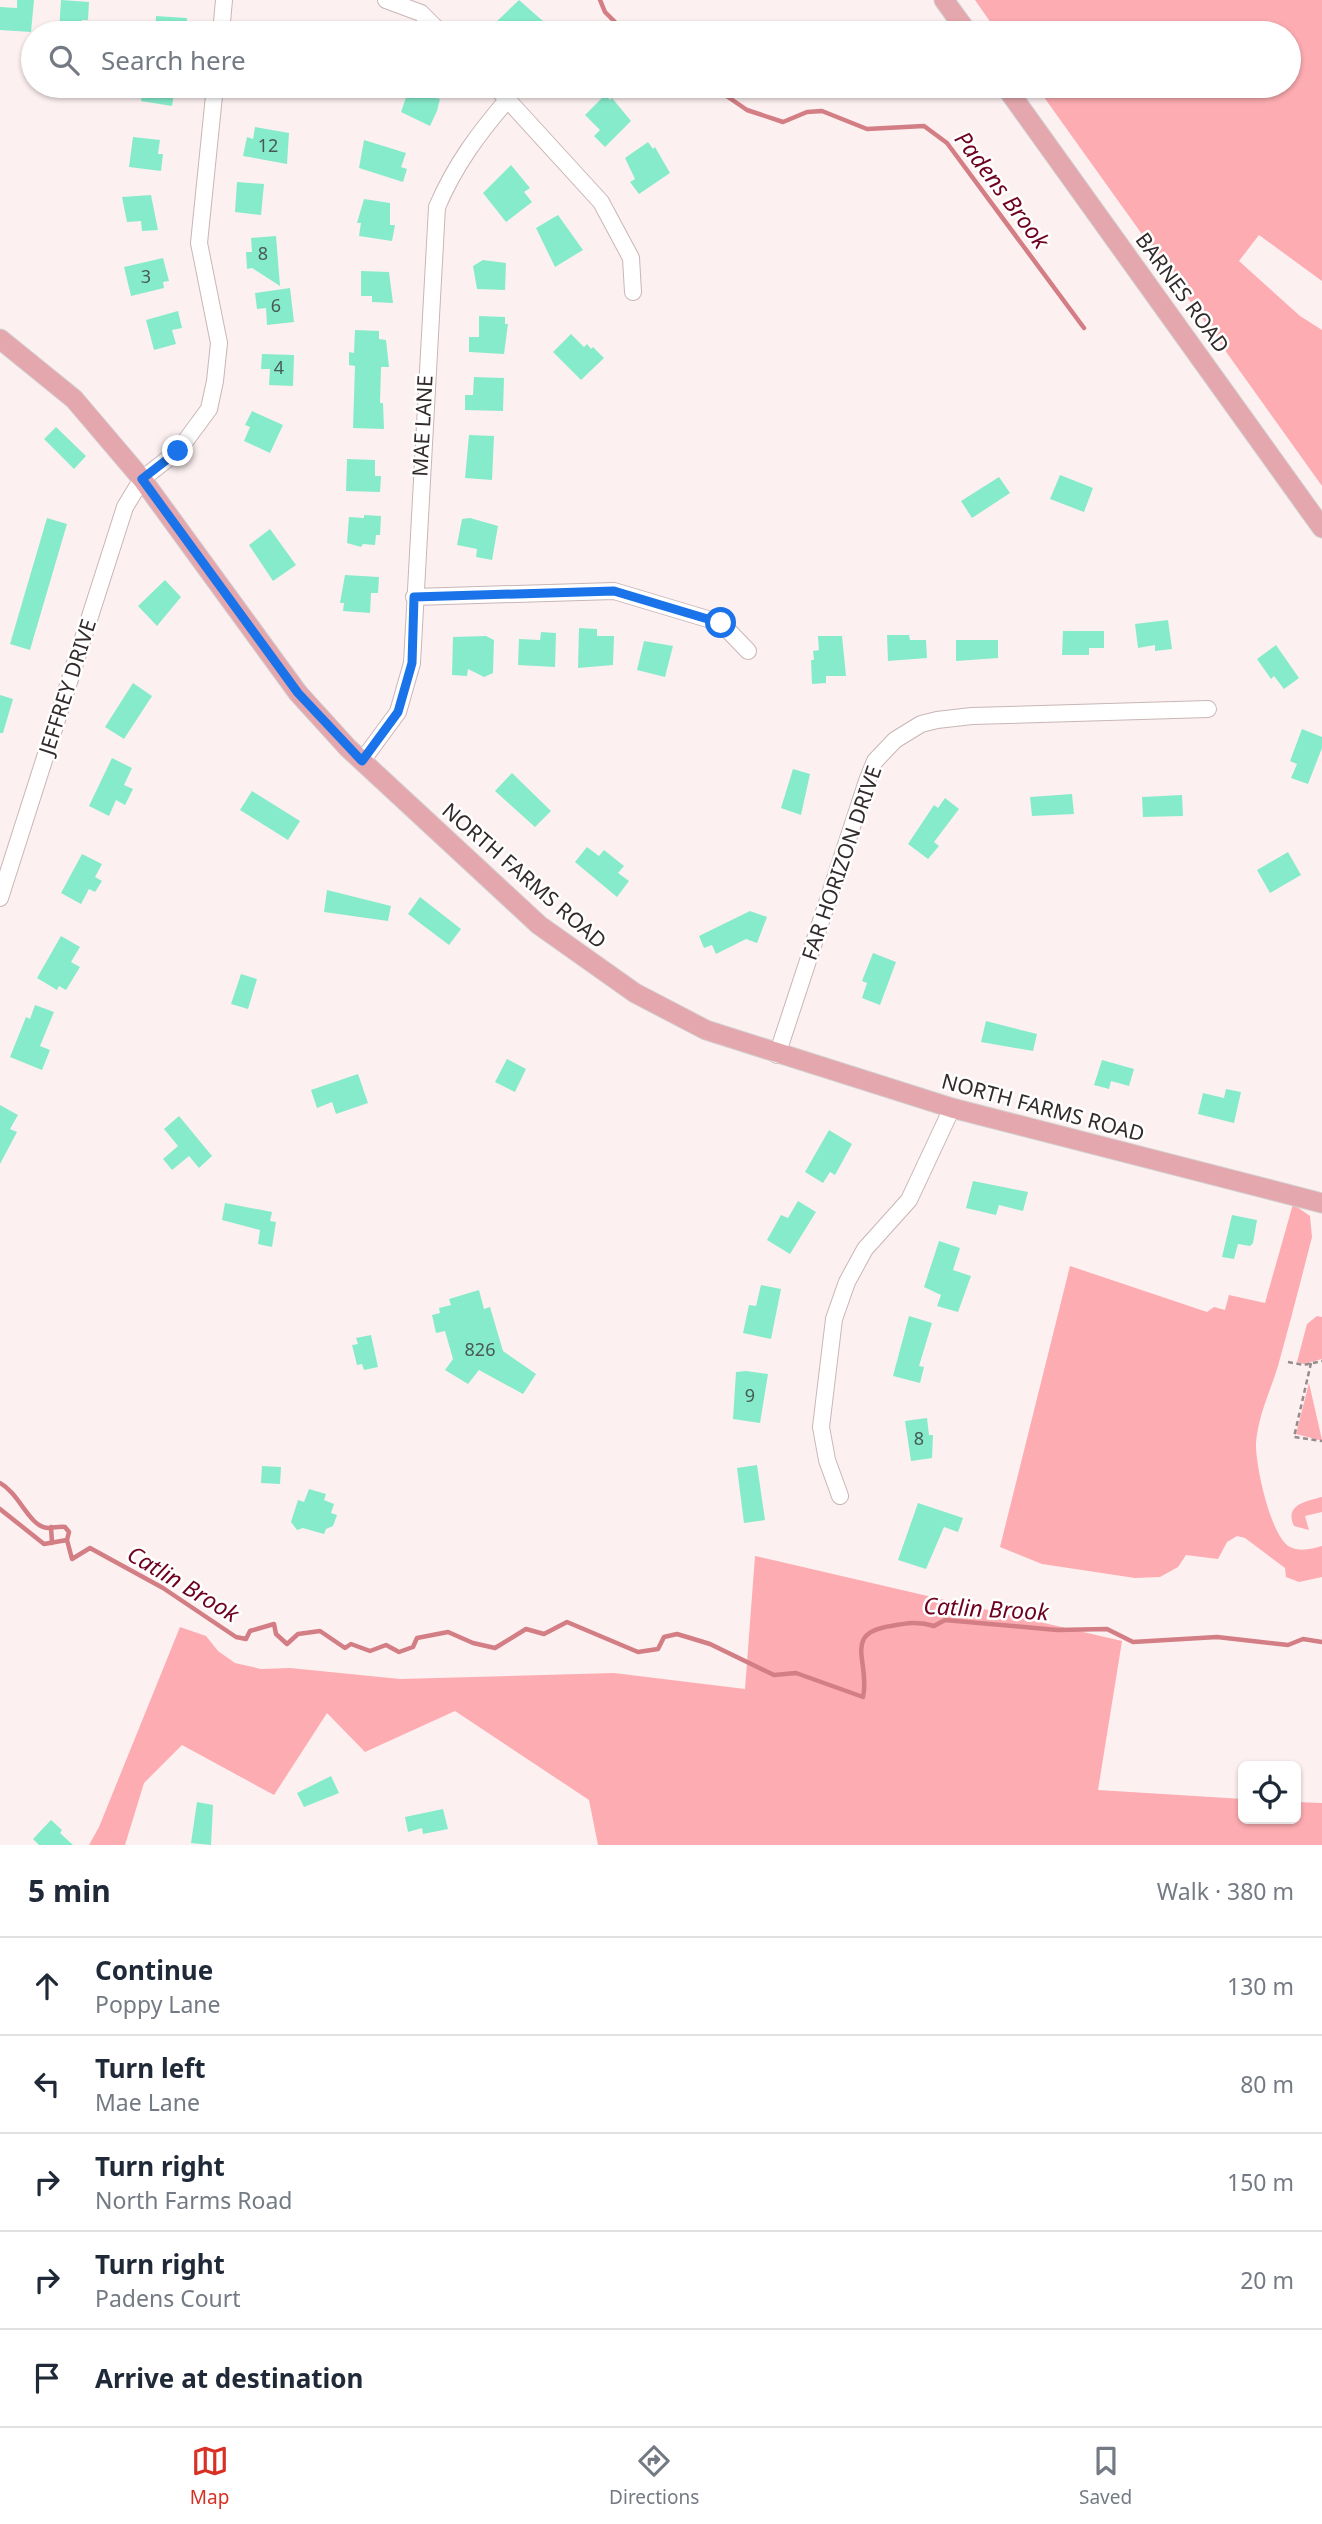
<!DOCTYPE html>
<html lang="en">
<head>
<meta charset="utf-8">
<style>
	:root { --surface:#fff; --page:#f6f6f7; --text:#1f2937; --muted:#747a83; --line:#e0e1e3; --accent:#d93025 }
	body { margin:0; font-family:"Noto Sans",sans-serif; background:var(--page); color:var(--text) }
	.controls { position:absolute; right:21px; bottom:21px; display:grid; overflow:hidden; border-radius:10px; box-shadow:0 2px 5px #0004 }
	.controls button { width:63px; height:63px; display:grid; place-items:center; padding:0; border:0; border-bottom:2px solid var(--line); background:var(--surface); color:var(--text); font:35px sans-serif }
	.stop { position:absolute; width:21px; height:21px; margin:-16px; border:5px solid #1a73e8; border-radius:50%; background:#fff }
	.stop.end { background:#1a73e8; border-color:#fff; box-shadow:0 2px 7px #0008 }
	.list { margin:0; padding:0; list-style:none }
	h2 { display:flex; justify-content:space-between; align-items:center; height:91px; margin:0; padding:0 28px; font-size:30px }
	h2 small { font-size:23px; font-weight:400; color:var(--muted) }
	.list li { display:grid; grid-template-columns:46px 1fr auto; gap:21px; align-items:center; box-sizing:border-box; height:98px; padding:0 28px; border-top:2px solid var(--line) }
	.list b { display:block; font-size:26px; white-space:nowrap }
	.list p { margin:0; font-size:23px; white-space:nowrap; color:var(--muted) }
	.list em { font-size:23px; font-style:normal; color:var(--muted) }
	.icon { flex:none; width:38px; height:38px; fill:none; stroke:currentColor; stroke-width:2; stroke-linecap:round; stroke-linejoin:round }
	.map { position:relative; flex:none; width:1322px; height:1845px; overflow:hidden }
	.search { position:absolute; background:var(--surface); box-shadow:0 2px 5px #0004; left:21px; right:21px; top:21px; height:77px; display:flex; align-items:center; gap:18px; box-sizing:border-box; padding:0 24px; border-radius:38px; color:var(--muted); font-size:26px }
	.sheet { height:581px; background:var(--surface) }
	nav { display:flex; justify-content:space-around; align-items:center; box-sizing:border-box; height:98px; border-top:2px solid var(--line); background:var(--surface); font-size:19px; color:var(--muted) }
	nav a { display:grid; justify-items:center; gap:4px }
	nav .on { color:var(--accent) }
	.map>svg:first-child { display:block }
	.green { fill:#fdacb1 }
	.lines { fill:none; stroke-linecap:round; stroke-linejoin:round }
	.stream { stroke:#d37e84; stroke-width:4.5 }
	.building { fill:#86ebcb }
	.minor-casing { stroke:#c9b6b6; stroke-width:18 }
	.major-casing { stroke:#d2d0d0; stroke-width:21 }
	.path { stroke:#968c8d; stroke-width:2.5; stroke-dasharray:5 3.5; stroke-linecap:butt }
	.minor { stroke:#fff; stroke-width:16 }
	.major { stroke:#e4a7ad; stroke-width:19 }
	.route { stroke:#1a73e8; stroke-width:9 }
	.labels { text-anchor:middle; stroke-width:5; stroke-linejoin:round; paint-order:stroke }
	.number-label { font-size:18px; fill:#485b53 }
	.street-label { font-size:21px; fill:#332b2b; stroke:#fff }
	.water-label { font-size:23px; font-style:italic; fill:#6e0020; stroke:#fff }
</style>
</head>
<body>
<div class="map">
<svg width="1322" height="1845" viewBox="0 0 1322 1845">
	<rect width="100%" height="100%" fill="#fdf0f1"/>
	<path class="green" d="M975,0H1322V281L1259,235L1239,261L1300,316L1322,330V486L1036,86H1289V33H998Z
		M1293,1204L1310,1216L1312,1237C1301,1280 1290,1323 1278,1366C1270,1392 1258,1416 1256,1443C1255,1464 1271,1538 1290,1547C1300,1552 1312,1549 1322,1546V1577L1299,1582L1286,1577L1285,1568L1245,1538L1237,1536L1227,1542L1218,1559L1186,1555L1178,1567L1160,1577L1135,1578L1042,1564L1000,1547L1070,1266L1207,1312L1214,1307L1225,1310L1229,1295L1265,1303Z
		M1317,1316L1322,1317V1359L1304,1364L1297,1362L1307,1324Z
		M1309,1383L1322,1440H1319L1296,1434Z
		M1322,1497V1512L1305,1516L1309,1530L1294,1526C1284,1505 1306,1501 1322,1497Z
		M755,1556L1122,1641L1098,1790L1243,1799V1819H1296V1802L1322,1803V1845H598L589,1800L455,1711L365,1752L327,1713L274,1795L182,1745L144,1783L125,1845H89L99,1827L180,1627L206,1636L218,1651L235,1663L261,1669L290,1668L400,1679L614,1673L745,1689Z"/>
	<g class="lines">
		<path class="stream" d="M600,0L605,12L626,33
			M712,86L747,110L783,122L807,112L822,111L867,129L924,126L947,143L1084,328
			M0,1483C20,1494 29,1527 48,1528C54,1528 59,1526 65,1527L69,1532L67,1540
			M0,1509L44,1544L67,1540L72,1559L90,1548L163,1588L236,1637L246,1639L250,1631L274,1624L276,1634L287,1644L298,1634L320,1631L345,1648L351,1644L370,1651L386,1645L399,1652L413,1647L417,1638L448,1632L473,1643L495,1648L526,1629L544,1634L567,1622L638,1652L658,1649L664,1637L677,1634L710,1644L774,1675L796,1673L863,1697C871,1663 841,1633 891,1626C907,1623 918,1621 934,1626L945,1620L1057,1630L1107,1629L1133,1642L1217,1637L1288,1645L1303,1639L1322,1642
			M51,1527L52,1543"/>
	</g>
	<path class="building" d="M17,0H34L31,32L0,30V7L17,8Z
		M61,0L89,2L88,20H82L81,32L59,31Z
		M519,0L544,22L533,33H500L492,26Z
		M156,16L187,18L186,33H155Z
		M143,86H165L164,90L174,92L172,106L141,101Z
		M410,86H441L436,98L440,99L437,111L430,126L401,112Z
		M605,95L610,100L612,98L631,121L605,147L594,136L600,130L585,115Z
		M255,127L289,133L287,164L243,156L247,137L253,139Z
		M133,137L160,140L158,154H163L161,171L129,167Z
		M364,140L406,153L401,167L407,169L403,182L359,168Z
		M648,142L653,149L655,147L670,173L639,194L630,182L635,179L625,158Z
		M511,165L530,188L524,192L532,202L506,222L483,193Z
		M237,182L264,184L261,215L235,212Z
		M151,195L158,230L142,231L141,221L127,222L122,197Z
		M364,199L390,203V225H395L392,241L359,236L361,223H357Z
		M558,215L583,250L555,267L536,228Z
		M276,236L280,286L252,268L247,269L246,252H252L251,238Z
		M163,258L169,281L163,282L164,288L131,296L124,267Z
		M483,260L506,263L505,290L477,289L473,266Z
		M361,271L389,272L393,303L372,302V296H361Z
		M290,288L294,322L267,325L266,308L257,309L255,293Z
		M178,311L182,328L172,330L176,344L154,350L146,320Z
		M479,316L505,317V324H508L504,354L469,352V337H479Z
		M355,330L379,331V339L386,340L389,367H381L380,403H383L384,429L353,428L355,366L349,365V352L354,353Z
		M571,334L584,347L587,344L591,349L593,347L604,358L581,380L553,352Z
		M262,354L294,355L293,386L269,385L270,369H261Z
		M474,377L504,378L503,411L465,410V395H473Z
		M252,411L283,425L270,453L244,441L250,427L245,425Z
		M56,427L86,456L74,469L44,439Z
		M469,435L494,436L492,480L465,478Z
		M347,459L375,460V476H381L380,492L346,491Z
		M1060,475L1093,488L1084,512L1050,499Z
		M999,477L1010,493L972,518L961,501Z
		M364,515L381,516L380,535H376L375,545L363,544L361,547L347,543L349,517L364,518Z
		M47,518L67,524L30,650L10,644Z
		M470,518L498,526L492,560L476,557L477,549L457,545L462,519Z
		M270,529L296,565L273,581L249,545Z
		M345,575L379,577L378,593H371L370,613L343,611L344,603H340Z
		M165,580L181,597L157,626L138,606Z
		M1168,620L1172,649L1155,651V645L1138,648L1135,624Z
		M579,628L597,629V636H614L613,665L578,668Z
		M1063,631H1104V648H1089V655H1062Z
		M541,632L556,633L555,667L518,665L519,639L540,640Z
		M887,635H909L910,640H926L927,658L888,661Z
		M486,636L494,640L493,673L484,677L468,669L467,676L452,675L453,637Z
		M818,636H842L846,676H826V683L812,684L811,660H814L813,651L819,650Z
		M956,640H998V658L956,661Z
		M644,641L673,646L665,677L637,670Z
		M1276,645L1299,678L1284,689L1274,676L1271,679L1257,659Z
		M133,683L152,696L124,739L105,727Z
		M0,695L13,699L3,733H0Z
		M1302,729L1322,737V748L1308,784L1291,778L1297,764L1290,761Z
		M112,758L132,768L124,785L133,789L125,805L116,800L109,816L89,806Z
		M793,769L810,774L801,815L781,808Z
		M512,773L551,811L535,827L495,791Z
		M252,791L300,821L288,840L240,810Z
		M1072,794L1074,814L1032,816L1030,797Z
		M1182,795L1183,816L1143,817L1142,797Z
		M945,798L959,809L934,842L939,846L928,859L908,844L934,805L938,808Z
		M587,847L599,856L604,850L624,866L618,873L629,881L617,897L575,862Z
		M1288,852L1301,875L1270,893L1257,870Z
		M82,854L102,864L95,877L102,881L95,892L89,889L81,904L61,893Z
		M327,890L391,906L388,921L324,912Z
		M420,897L461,929L449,945L408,914Z
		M750,911L767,917L757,943L746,939L716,954L712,945L704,948L699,936Z
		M61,936L80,947L71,962L80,967L66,990L59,986L57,990L37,978Z
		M873,953L896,962L880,1005L862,998L867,983L862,981Z
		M241,974L257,979L248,1009L231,1004Z
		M35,1005L54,1012L40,1046L50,1050L42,1070L10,1057L26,1017L30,1019Z
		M986,1021L1037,1034L1033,1051L981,1042Z
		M507,1059L526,1069L515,1092L495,1082Z
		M1102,1060L1134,1069L1129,1086L1111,1081L1109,1089L1094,1085Z
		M358,1074L368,1103L336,1114L332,1102L317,1108L311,1090Z
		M1226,1089L1241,1092L1234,1123L1198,1114L1203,1093L1224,1098Z
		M0,1105L18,1115L10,1129L17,1132L0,1164Z
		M179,1116L212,1156L199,1168L189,1156L172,1170L163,1159L178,1146L164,1129Z
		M829,1130L852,1144L835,1175L830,1172L823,1183L805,1172Z
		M973,1181L1028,1192L1023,1211L999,1205L996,1215L966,1208Z
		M798,1201L816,1212L790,1254L767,1240L781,1215L788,1218Z
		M225,1203L272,1212L270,1221L276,1222L272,1247L258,1244L260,1230L222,1220Z
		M1232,1215L1257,1220L1253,1243L1250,1246L1238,1244L1234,1259L1222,1257Z
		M939,1241L960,1248L953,1270L971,1276L958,1312L937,1306L941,1295L924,1287Z
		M761,1285L781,1289L771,1339L743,1333L749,1305L756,1306Z
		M479,1290L484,1309L490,1307L503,1351L536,1374L523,1394L479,1370L468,1384L445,1370L453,1359L445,1331L436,1333L432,1315L440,1313L439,1308L451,1305L449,1299Z
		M909,1316L932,1323L919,1366L924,1367L920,1383L893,1376Z
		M371,1335L378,1367L364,1370L362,1364L357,1365L352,1345L358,1344L356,1338Z
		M746,1371L768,1374L760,1423L733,1419L736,1372Z
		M927,1418L929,1435H933L932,1458L911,1461L905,1421Z
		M757,1465L765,1520L744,1523L737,1468Z
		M262,1466L281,1467L280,1484L261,1483Z
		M309,1489L326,1494L324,1500L334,1504L331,1513L337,1515L333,1526L326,1529L324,1534L303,1528L297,1530L291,1522L298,1500L304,1502Z
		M918,1503L963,1518L958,1532L944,1527L926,1569L898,1560Z
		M331,1776L339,1793L304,1807L297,1793Z
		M197,1802L213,1805L211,1845L191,1843Z
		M443,1809L448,1829L423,1834L422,1828L408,1832L405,1817Z
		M51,1820L62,1830L60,1833L73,1845H39L33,1839Z"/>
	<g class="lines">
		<defs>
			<path id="minor" d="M386,0L421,13L441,33
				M221,33L224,0
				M495,86L601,202L631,258L633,292
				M414,597L614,591L721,623L748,651
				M362,761L398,712L412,663L437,207C455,165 478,134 508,99
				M0,898L125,507L142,479L178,451L209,409L215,381L219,343L199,243L215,86
				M777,1055L867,781L875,761L895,740L921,724L937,720L972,716L1208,709
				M840,1496L827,1460L821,1427L834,1319L847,1282L865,1249L909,1200L952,1108"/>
			<path id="major" d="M944,0L968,33
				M1005,86L1322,528
				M0,339L74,399L142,479L298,693L348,748L539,925L635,993L706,1030L952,1108L1322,1203"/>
		</defs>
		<use href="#minor" class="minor-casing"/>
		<use href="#major" class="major-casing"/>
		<path class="path" d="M1288,1362L1304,1365L1322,1361
			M1311,1363L1294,1437L1322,1441"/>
		<use href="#minor" class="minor"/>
		<use href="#major" class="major"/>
	</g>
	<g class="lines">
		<path class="route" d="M178,451L142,479L298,693L362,761L398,712L412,663L414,597L614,591L721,623"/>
	</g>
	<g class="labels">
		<g class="number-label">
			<text x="268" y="152">12</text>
			<text x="263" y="260">8</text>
			<text x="146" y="283">3</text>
			<text x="276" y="312">6</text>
			<text x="279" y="374">4</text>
			<text x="480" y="1356">826</text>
			<text x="750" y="1402">9</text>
			<text x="919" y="1445">8</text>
		</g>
		<g class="street-label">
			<text transform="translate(1182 293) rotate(54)" y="7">BARNES ROAD</text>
			<text transform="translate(423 426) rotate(-87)" y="7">MAE LANE</text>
			<text transform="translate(68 687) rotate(-72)" y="7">JEFFREY DRIVE</text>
			<text transform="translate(842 863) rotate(-71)" y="7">FAR HORIZON DRIVE</text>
			<text transform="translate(524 876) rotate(41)" y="7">NORTH FARMS ROAD</text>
			<text transform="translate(1043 1108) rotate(15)" y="7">NORTH FARMS ROAD</text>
		</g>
		<g class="water-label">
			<text transform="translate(1002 190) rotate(53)" y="8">Padens Brook</text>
			<text transform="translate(183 1584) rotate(31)" y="8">Catlin Brook</text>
			<text transform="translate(986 1609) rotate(3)" y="8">Catlin Brook</text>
		</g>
	</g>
</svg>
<div class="controls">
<button><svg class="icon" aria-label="locate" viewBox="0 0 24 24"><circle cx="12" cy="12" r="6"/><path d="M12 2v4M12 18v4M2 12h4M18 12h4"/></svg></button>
</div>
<div class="stop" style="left:721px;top:623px"></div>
<div class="stop end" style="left:178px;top:451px"></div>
<div class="search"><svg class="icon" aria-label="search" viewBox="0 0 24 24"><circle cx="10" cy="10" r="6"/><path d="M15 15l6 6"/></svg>Search here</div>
</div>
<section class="sheet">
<h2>5 min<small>Walk · 380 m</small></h2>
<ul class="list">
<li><svg class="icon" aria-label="ahead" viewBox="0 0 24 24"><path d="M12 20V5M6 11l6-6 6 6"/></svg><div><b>Continue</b><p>Poppy Lane</p></div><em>130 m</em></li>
<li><svg class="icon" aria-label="left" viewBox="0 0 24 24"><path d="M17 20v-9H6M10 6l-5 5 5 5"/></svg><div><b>Turn left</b><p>Mae Lane</p></div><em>80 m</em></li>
<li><svg class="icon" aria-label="right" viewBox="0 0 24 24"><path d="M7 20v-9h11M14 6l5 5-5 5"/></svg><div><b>Turn right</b><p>North Farms Road</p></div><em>150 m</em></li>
<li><svg class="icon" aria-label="right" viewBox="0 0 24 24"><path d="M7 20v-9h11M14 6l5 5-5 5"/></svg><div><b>Turn right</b><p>Padens Court</p></div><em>20 m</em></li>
<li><svg class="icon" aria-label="arrive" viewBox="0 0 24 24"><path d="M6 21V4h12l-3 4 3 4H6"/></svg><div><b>Arrive at destination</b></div></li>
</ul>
</section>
<nav>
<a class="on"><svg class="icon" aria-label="map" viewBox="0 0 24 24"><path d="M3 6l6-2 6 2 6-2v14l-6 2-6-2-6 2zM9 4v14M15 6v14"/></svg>Map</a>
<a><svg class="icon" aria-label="directions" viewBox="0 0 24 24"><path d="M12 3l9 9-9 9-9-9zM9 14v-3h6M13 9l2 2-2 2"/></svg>Directions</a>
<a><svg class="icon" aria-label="saved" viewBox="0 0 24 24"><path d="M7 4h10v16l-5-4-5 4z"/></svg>Saved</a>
</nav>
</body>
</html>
